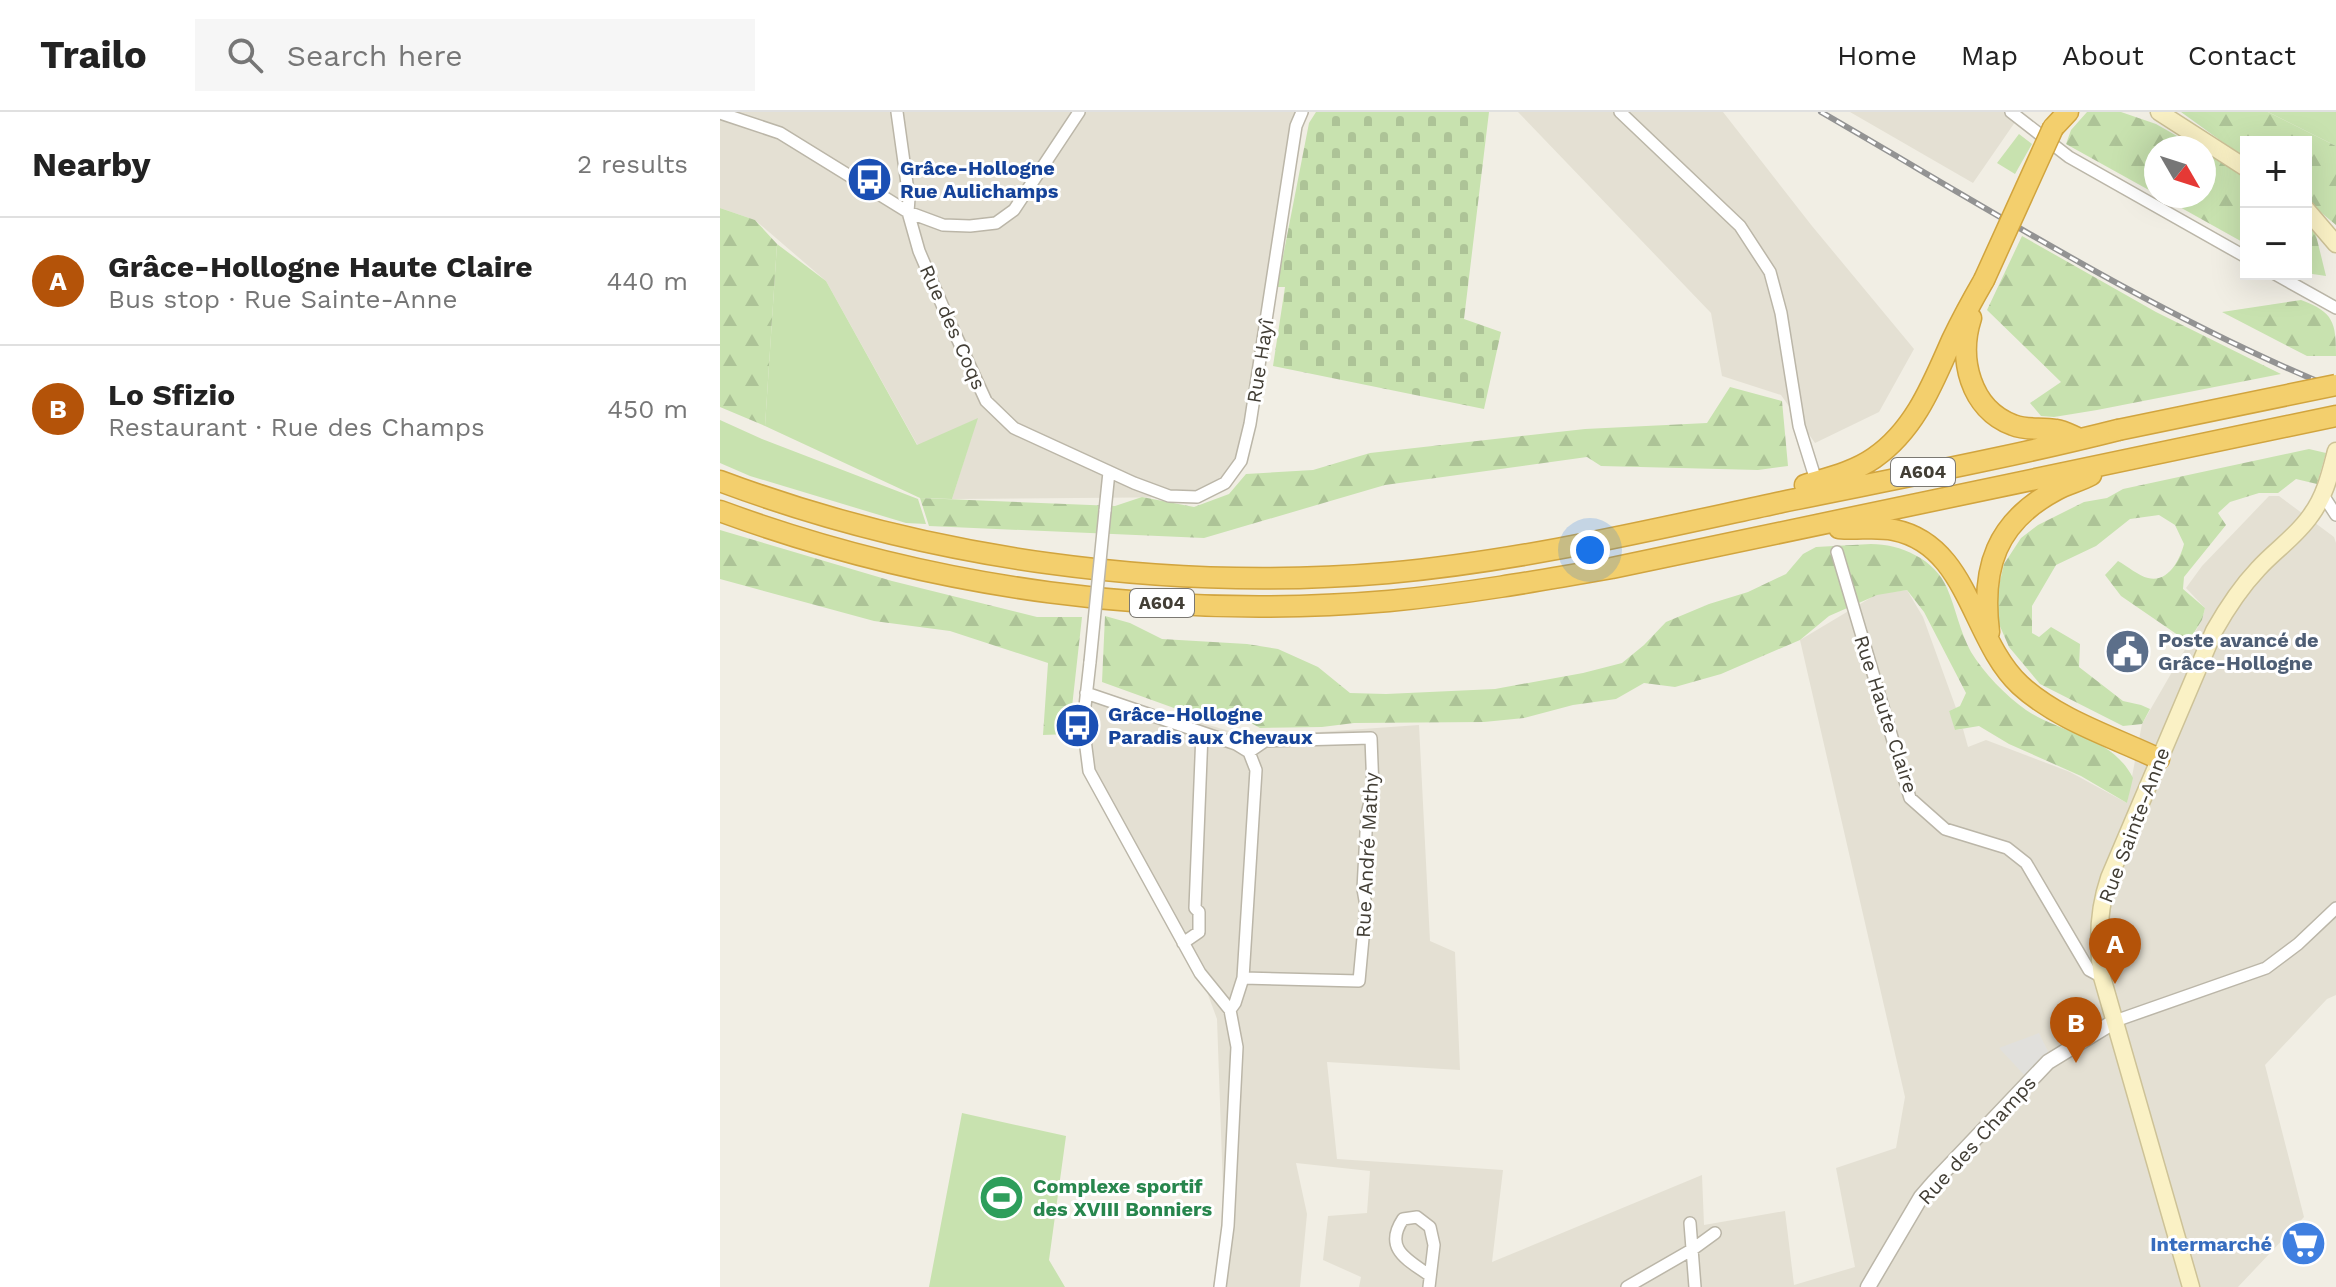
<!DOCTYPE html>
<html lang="en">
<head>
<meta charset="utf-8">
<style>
	:root { --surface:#fff; --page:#f6f6f6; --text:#222; --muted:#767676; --line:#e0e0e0; --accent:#b45309 }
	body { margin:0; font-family:"Work Sans",sans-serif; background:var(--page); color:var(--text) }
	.controls { position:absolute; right:24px; top:24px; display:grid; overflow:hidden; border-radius:0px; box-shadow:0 8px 32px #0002 }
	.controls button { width:72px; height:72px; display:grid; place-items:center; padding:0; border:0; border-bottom:2px solid var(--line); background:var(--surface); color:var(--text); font:40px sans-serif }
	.compass { position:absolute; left:1424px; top:24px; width:72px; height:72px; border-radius:50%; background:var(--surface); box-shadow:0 8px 32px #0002; rotate:129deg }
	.you { position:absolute; left:870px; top:438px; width:28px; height:28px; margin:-20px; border:6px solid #fff; border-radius:50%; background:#1a73e8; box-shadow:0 0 0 12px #1a73e833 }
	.badge { display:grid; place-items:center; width:52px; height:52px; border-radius:50%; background:var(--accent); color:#fff; font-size:26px; font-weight:700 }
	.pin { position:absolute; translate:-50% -66px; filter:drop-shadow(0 2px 4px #0008) }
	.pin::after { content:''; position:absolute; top:42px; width:28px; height:24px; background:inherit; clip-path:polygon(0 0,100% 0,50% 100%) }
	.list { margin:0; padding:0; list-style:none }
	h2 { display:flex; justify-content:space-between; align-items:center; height:104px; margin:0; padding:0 32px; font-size:34px }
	h2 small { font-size:26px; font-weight:400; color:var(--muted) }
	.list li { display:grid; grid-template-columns:52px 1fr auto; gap:24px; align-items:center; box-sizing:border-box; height:128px; padding:0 32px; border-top:2px solid var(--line) }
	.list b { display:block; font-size:30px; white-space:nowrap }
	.list p { margin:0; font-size:26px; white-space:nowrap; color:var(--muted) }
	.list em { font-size:26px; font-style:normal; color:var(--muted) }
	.icon { flex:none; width:44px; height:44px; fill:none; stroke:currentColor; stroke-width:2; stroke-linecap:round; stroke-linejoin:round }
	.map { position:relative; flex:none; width:1616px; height:1175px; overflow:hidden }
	header { display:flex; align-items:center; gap:48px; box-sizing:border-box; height:112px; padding:0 40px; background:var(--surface); border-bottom:2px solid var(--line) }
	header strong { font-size:38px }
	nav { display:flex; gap:44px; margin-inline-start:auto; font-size:28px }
	.search { width:560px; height:72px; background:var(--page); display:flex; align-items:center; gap:20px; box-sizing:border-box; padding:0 28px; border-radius:0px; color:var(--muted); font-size:30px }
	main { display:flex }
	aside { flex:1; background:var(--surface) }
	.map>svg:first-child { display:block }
	.residential { fill:#e4e0d3 }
	.green { fill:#c8e2af }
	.forest { fill:url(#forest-firs) }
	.cemetery { fill:url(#cemetery-stones) }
	.parking { fill:#e1e0dc }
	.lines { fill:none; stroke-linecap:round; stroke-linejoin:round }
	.minor-casing { stroke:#bbb6a8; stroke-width:14 }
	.tertiary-casing { stroke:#bbb6a8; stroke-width:17 }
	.secondary-casing { stroke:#cdc297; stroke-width:19 }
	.motorway-casing { stroke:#d1a43e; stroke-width:23 }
	.minor { stroke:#fff; stroke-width:11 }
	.tertiary { stroke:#fff; stroke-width:14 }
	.secondary { stroke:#faf1c5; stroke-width:16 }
	.motorway { stroke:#f3cf6d; stroke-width:20 }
	.rail-casing { stroke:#939393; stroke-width:6 }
	.rail { stroke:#fff; stroke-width:3; stroke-dasharray:9; stroke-linecap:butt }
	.minor-bridge-casing { stroke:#bbb6a8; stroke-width:14; stroke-linecap:butt }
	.motorway-bridge-casing { stroke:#d1a43e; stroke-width:23; stroke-linecap:butt }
	.minor-bridge { stroke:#fff; stroke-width:11 }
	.motorway-bridge { stroke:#f3cf6d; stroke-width:20 }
	.labels { text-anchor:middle; stroke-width:6; stroke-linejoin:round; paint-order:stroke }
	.shield { fill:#fff; stroke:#7b7872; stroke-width:2 }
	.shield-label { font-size:18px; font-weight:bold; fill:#423e35 }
	.transit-label { font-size:20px; font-weight:bold; fill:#164399; stroke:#fff; text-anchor:start }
	.street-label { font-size:20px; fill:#423e35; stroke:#fff }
	.service-label { font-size:20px; font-weight:bold; fill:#4e5e75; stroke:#fff; text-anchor:start }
	.leisure-label { font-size:20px; font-weight:bold; fill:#27864d; stroke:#fff; text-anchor:start }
	.shop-label { font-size:20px; font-weight:bold; fill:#366cbe; stroke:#fff; text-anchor:end }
</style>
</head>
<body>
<header>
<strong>Trailo</strong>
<div class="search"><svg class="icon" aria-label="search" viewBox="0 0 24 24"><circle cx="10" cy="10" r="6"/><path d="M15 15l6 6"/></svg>Search here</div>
<nav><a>Home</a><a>Map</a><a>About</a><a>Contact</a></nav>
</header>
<main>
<aside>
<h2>Nearby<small>2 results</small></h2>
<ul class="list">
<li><span class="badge">A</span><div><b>Grâce-Hollogne Haute Claire</b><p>Bus stop · Rue Sainte-Anne</p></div><em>440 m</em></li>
<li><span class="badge">B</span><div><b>Lo Sfizio</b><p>Restaurant · Rue des Champs</p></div><em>450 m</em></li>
</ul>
</aside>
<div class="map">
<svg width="1616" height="1175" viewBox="0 0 1616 1175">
	<defs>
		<pattern id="forest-firs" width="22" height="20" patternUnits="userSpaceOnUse" patternTransform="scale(2)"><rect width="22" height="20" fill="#c8e2af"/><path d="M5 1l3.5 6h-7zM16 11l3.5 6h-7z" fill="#adc397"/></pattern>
		<pattern id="cemetery-stones" width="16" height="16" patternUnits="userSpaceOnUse" patternTransform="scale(2)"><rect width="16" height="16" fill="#c8e2af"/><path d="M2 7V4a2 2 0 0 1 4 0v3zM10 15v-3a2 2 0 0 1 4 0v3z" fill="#adc397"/></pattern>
	</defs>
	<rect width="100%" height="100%" fill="#f1eee4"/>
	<path class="residential" d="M0,0H586L576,14L521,349L505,371L477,385L232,387L257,307L198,334L106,169L35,108L0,96Z
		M798,0H1003L1092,114L1194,237L1159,300L1095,331L1061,283L1002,264L991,201Z
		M1130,0H1302L1253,71Z
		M1549,384H1559L1614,425L1616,431V883L1607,887L1545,953L1584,1105L1518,1175H639L641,1165L603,1148L608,1104L647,1101L650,1059L576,1051L587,1102L580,1175H493L504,1105L497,907L480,861L376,662L361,576L530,625L699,613L710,829L735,840L740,958L607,950L617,1047L783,1058L772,1150L982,1063L984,1113L1065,1099L1074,1173L1135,1155L1116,1056L1176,1036L1185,985L1080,528L1157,482L1187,478L1203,505L1236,596L1229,599L1236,618L1243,617L1248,635L1266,628L1350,660L1407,691L1422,612L1482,508L1485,496L1466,476L1482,454Z"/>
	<path class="green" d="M1548,0H1616V34Z
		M1299,22L1312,32L1295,62L1277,51Z
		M57,132L106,169L197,333L258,306L232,387L200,386L45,314Z
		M0,308L42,327L198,387L206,412L186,411L30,364L0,351Z
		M242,1001L346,1024L329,1148L345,1175H209Z"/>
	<path class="forest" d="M1367,0H1401L1436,12L1478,36H1436V82L1346,32L1351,18Z
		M1461,0H1548L1616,34V113L1586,88V30H1526V47Z
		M1484,40L1526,64V132L1440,84H1484Z
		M0,96L35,108L57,132L45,314L0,295Z
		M1586,104L1592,107L1606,164L1586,161Z
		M1302,124L1436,200L1561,262L1377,298L1334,305L1321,304L1310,291L1341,270L1267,198Z
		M1581,188C1614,200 1616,211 1616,244H1587L1502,200Z
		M1010,275L1062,289L1068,354L1038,358L881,354L867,345L665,373L484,426L209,414L200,386L395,394L422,385L474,395L509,382L526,362L593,358L650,341L865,317L987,311Z
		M1589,337L1606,341L1597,372L1576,367L1558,381H1539L1510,390L1498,401L1506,413L1464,465L1463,477L1485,496L1482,508L1468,530L1401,484L1385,463L1398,449C1407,454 1419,464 1428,466C1449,471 1460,447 1464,432L1455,413L1439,403L1410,407L1376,434L1336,453L1312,494V521L1319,525L1331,515L1360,532L1359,555L1403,589L1421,593L1430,597L1422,612L1403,614L1320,572L1289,535L1279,512L1277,482L1284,452L1301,426L1318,413L1364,390L1387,386L1403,377Z
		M0,418L172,469L317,505H362L349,622L323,623L328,551L230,519L154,509L0,467Z
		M1151,432C1180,432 1215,447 1227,476C1236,497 1240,520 1251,540C1264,561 1286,584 1306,598C1342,622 1392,624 1413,666L1407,691L1361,664L1289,632L1259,614L1235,618L1229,599L1240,594L1246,581L1204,500L1187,478L1157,483L1109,504L1080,528L1001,562L955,575L924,571L896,587L853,593L804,606L764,610L634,611L602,615L540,616L524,607L491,605L465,600L382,570L385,504L410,511L442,527L527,532L558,537L598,555L630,581L666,582L775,577L863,561L902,551L924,533L946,510L989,492L1028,480L1066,462L1083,442L1096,435Z"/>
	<path class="cemetery" d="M596,0H769L744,207L781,220L764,297L553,254L565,175H557L589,11Z"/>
	<path class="parking" d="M1319,921L1331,945L1308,967L1279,936Z"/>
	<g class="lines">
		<defs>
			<path id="minor" d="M177,0L189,86L188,100L199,139L226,202L266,289L294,316L414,371L449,384L477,385L505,371L521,349L530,312L576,14L582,0
				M900,0L1020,114L1050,160L1061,201L1079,314L1094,362
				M1291,0L1349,45L1526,145
				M0,1L60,21L188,100L223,113L250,114L276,111L294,98L359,0
				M1555,162L1616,196
				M1603,383L1616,403
				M385,399L389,360
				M1117,440L1190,686L1225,717L1287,736L1306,751L1369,858L1382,865
				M370,550L363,612L369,659L480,861L510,898L517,935L508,1114L500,1175
				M366,581L516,632L529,640L536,658L523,866L515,891L510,898
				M463,831L479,820V800L475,796L482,621
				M523,866L639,869L646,794L643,777L647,702L653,678L651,626L545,629L529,640
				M1395,909L1546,856L1578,832L1616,796
				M970,1111L975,1175
				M709,1175L714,1133L710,1115L697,1105L683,1107C663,1137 688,1148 709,1163
				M907,1175L973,1137L995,1121"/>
			<path id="tertiary" d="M1148,1175L1201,1085L1214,1070L1328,950L1395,909"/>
			<path id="secondary" d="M1439,0L1526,56
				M1586,97L1616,132
				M1471,1175L1382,865C1377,831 1378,798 1389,766L1494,519C1507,496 1520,476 1538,457C1555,438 1576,425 1591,403C1605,384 1610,362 1616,339"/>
			<path id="motorway" d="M1333,16L1348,0
				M1251,206C1238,246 1250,297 1293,313C1307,319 1322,315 1336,318C1344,319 1352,324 1360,327
				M0,369C208,447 446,480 668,461C801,449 931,418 1062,390C1174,367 1287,346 1398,318
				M1085,373C1108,366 1134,360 1154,346C1195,318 1213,271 1232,228C1242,207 1253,187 1264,168
				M0,399C212,477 444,508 669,489C744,482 818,469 892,456L1616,304
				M1119,416C1137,418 1156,414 1174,418C1249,433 1251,527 1300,573C1338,608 1393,625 1439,647
				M1269,520C1261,456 1276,410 1336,378C1347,372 1360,369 1371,363"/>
		</defs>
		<use href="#minor" class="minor-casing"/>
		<use href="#tertiary" class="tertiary-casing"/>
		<use href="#secondary" class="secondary-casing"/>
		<use href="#motorway" class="motorway-casing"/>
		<use href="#minor" class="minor"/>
		<use href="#tertiary" class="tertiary"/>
		<use href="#secondary" class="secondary"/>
		<use href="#motorway" class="motorway"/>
		<defs>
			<path id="rail" d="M1101,0C1269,97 1435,203 1616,277"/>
		</defs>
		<use href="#rail" class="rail-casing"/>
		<use href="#rail" class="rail"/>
		<defs>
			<path id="minor-bridge" d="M370,550L385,399"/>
			<path id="motorway-bridge" d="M1264,168L1333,16
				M1398,318L1616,273"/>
		</defs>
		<use href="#minor-bridge" class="minor-bridge-casing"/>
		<use href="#motorway-bridge" class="motorway-bridge-casing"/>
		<use href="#minor-bridge" class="minor-bridge"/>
		<use href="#motorway-bridge" class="motorway-bridge"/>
	</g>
	<defs>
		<symbol id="bus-disc" viewBox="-11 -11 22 22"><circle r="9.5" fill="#1a4fb4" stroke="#fff"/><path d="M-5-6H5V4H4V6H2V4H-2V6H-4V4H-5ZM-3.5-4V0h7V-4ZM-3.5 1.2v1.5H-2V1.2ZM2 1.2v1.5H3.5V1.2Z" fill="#fff"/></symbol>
		<symbol id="civic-disc" viewBox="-11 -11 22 22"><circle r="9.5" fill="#5c6f8a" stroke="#fff"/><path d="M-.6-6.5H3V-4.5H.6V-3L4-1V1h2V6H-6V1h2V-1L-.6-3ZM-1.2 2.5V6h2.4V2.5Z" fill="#fff"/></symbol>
		<symbol id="stadium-disc" viewBox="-11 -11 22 22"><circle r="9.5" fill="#2e9e5b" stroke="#fff"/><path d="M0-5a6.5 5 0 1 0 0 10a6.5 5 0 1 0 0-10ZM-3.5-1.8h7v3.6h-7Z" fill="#fff"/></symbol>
		<symbol id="supermarket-disc" viewBox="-11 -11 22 22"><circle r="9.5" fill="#3f7fe0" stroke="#fff"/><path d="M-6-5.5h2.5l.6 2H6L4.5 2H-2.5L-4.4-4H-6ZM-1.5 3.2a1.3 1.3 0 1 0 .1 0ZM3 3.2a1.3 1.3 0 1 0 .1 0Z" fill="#fff"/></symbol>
	</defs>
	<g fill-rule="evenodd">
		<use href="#bus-disc" x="124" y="42" width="51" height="51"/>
		<use href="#civic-disc" x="1382" y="514" width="51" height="51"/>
		<use href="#bus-disc" x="332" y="588" width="51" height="51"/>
		<use href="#stadium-disc" x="256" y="1060" width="51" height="51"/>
		<use href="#supermarket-disc" x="1558" y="1106" width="51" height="51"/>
	</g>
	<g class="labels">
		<g class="shield">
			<rect x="1171" y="346" width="64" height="28" rx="6"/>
			<rect x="410" y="477" width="64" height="28" rx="6"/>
		</g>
		<g class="shield-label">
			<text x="1203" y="366">A604</text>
			<text x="442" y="497">A604</text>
		</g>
		<g class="transit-label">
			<text x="180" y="63">Grâce-Hollogne<tspan x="180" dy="23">Rue Aulichamps</tspan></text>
			<text x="388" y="609">Grâce-Hollogne<tspan x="388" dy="23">Paradis aux Chevaux</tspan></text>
		</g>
		<g class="street-label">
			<text transform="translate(233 215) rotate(66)" y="7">Rue des Coqs</text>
			<text transform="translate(540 249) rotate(-81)" y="7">Rue Hayî</text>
			<text transform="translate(1166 602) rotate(72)" y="7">Rue Haute Claire</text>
			<text transform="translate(1414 713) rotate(-69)" y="7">Rue Sainte-Anne</text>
			<text transform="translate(647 743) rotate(-87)" y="7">Rue André Mathy</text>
			<text transform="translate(1257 1028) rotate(-48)" y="7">Rue des Champs</text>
		</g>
		<g class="service-label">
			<text x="1438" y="535">Poste avancé de<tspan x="1438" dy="23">Grâce-Hollogne</tspan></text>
		</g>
		<g class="leisure-label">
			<text x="313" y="1081">Complexe sportif<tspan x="313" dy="23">des XVIII Bonniers</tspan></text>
		</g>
		<g class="shop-label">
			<text x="1552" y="1139">Intermarché</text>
		</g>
	</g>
</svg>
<div class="controls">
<button>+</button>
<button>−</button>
</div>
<svg class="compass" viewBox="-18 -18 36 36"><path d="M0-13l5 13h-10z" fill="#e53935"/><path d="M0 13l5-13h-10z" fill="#767676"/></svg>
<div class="you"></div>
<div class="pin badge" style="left:1395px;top:872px">A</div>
<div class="pin badge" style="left:1356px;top:951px">B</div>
</div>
</main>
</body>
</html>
